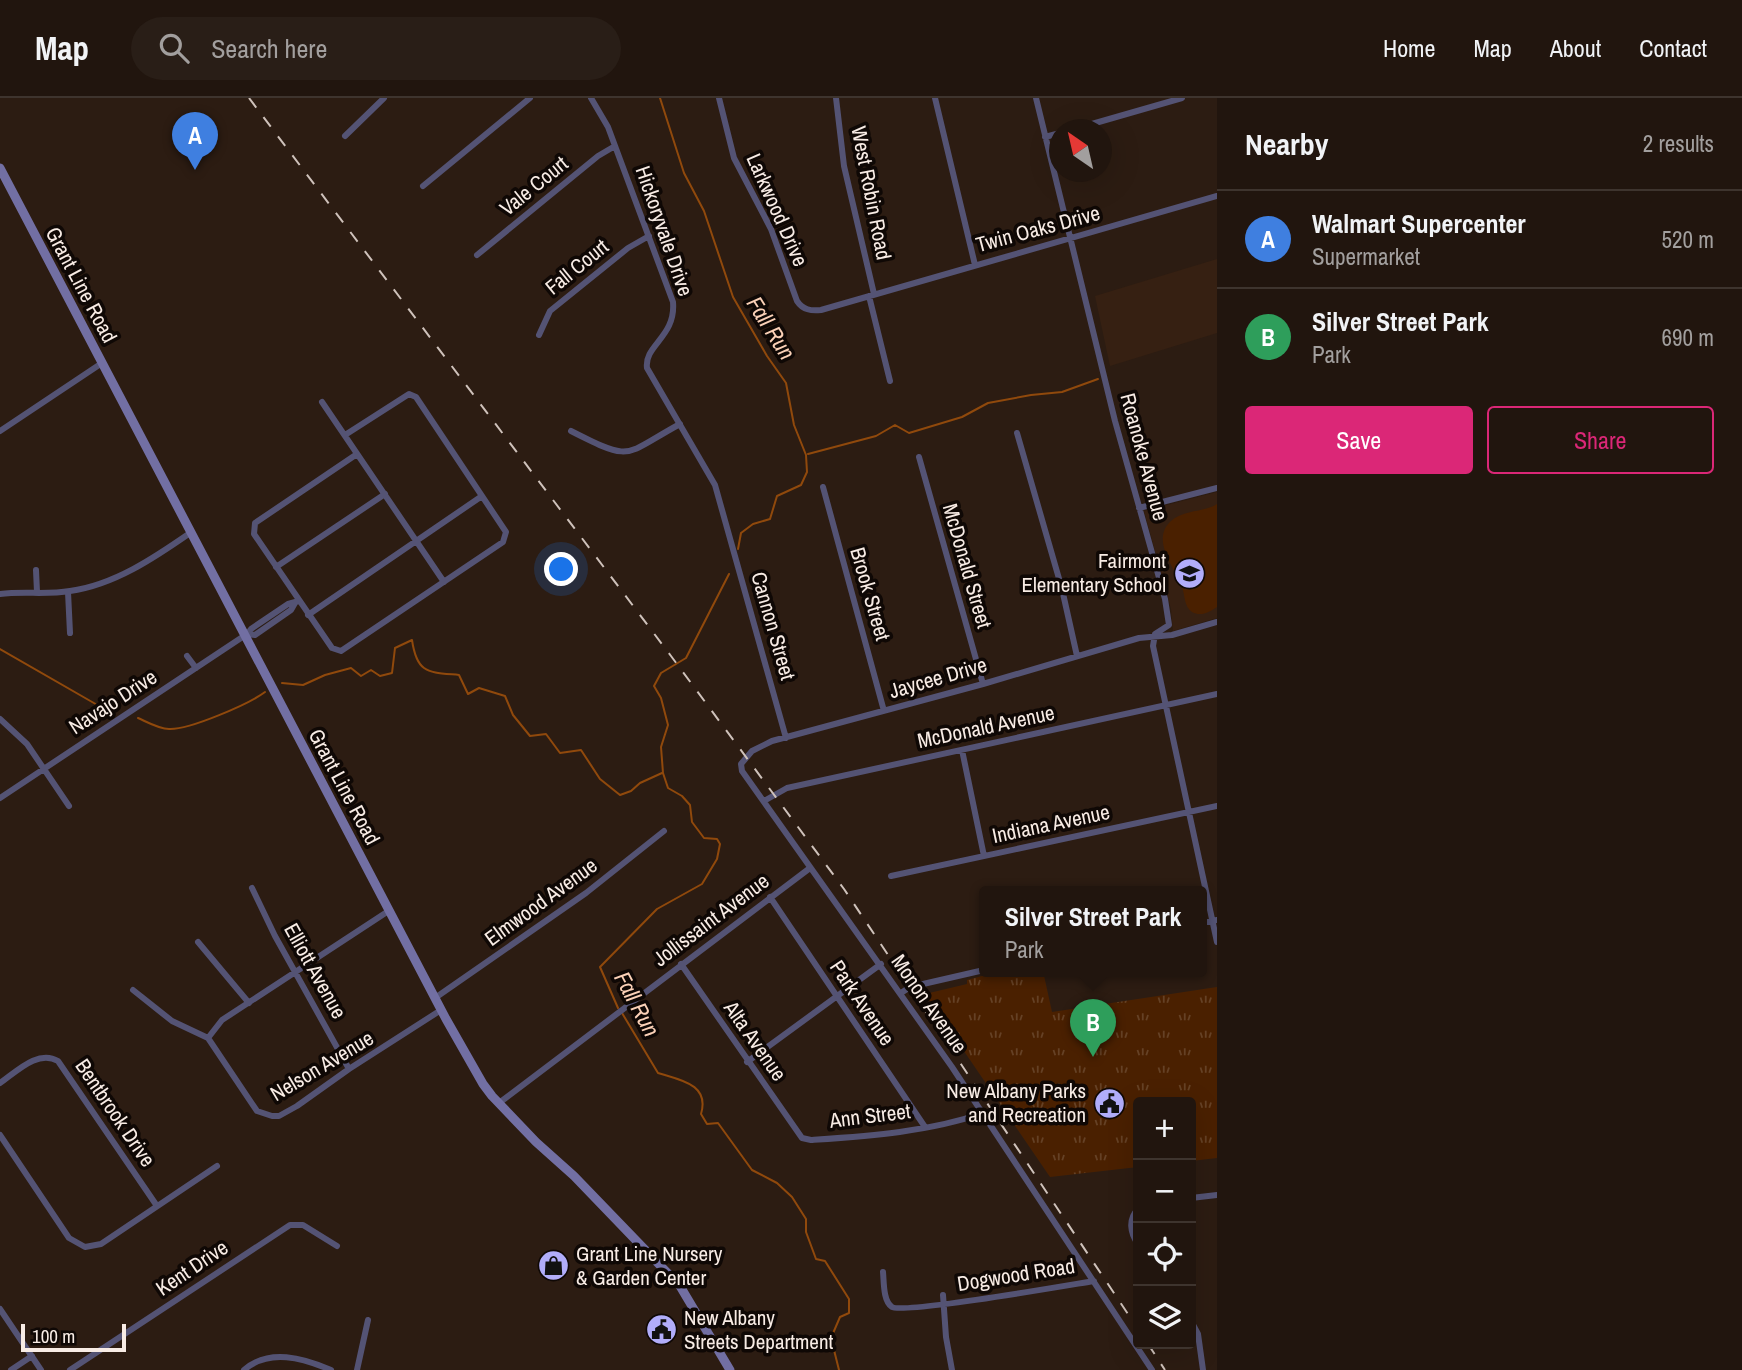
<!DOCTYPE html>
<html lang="en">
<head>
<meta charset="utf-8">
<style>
	:root { --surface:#21150e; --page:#291e17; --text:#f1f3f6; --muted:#a29f9e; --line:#3e342e; --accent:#db2777 }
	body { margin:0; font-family:"Archivo Narrow",sans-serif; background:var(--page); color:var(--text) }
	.controls { position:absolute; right:21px; bottom:21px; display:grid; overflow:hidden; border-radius:7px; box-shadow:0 7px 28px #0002 }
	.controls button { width:63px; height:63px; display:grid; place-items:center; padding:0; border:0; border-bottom:2px solid var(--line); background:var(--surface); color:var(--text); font:35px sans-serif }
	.compass { position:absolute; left:1049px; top:21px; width:63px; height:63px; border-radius:50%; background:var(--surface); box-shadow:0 7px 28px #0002; rotate:326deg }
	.scale { position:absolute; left:21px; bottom:18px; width:105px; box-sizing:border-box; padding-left:7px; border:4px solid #f8ece5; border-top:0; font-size:19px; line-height:24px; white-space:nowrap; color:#f8ece5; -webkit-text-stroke:5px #0f0805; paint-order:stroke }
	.you { position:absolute; left:562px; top:472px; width:24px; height:24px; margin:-18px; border:5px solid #fff; border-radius:50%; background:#1a73e8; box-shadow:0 0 0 10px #1a73e833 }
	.badge { display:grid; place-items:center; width:46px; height:46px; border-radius:50%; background:var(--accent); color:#fff; font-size:23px; font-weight:700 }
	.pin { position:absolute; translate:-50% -58px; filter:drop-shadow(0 2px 4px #0008) }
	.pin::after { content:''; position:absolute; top:37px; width:24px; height:21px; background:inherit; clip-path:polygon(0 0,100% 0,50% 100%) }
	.popup { position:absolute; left:979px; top:788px; width:228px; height:91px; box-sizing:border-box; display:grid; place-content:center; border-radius:7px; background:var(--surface); filter:drop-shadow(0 2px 5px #0005); font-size:23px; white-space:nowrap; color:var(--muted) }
	.popup b { font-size:26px; color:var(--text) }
	.popup::after { content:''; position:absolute; left:50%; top:100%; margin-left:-14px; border:14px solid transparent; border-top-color:var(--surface) }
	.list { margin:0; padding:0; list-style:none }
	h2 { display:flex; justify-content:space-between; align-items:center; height:91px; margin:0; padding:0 28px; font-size:30px }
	h2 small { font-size:23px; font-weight:400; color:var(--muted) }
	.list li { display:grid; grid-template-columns:46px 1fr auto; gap:21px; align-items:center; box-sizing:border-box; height:98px; padding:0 28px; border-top:2px solid var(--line) }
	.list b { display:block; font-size:26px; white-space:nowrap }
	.list p { margin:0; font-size:23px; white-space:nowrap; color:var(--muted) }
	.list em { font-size:23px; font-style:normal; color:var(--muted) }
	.actions { display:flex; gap:14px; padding:21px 28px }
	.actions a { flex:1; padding:16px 0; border:2px solid var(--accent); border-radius:7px; text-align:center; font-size:24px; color:var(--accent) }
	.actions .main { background:var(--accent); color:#fff }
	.icon { flex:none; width:38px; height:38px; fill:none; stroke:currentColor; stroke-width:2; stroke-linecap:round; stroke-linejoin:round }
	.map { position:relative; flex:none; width:1217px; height:1272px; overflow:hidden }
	header { display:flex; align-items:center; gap:42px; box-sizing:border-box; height:98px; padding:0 35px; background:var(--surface); border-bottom:2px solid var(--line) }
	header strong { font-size:33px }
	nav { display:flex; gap:38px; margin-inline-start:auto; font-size:24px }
	.search { width:490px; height:63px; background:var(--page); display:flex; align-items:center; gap:18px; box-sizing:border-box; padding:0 24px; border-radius:38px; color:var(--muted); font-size:26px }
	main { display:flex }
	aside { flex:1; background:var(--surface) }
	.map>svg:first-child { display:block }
	.built { fill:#362012 }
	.grass { fill:#4a2000 }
	.park { fill:url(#park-tufts) }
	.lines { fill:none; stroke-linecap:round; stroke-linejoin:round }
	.stream { stroke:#90490c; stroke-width:2 }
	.street { stroke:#545374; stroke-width:6 }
	.secondary { stroke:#726fa3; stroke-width:9 }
	.rail { stroke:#cfc2bb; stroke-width:2; stroke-dasharray:12 12; stroke-linecap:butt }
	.labels { text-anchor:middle; stroke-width:7; stroke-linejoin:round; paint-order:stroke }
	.street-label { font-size:21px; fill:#f8ece5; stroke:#0f0805 }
	.poi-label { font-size:21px; fill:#f8ece5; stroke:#0f0805; text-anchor:end }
	.water-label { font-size:23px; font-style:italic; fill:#fbd1b7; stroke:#0f0805 }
</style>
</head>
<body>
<header>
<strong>Map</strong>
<div class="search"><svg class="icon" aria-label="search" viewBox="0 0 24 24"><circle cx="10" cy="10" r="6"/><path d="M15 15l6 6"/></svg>Search here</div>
<nav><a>Home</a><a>Map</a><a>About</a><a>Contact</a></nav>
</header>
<main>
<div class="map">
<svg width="1217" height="1272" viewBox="0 0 1217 1272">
	<defs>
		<pattern id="park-tufts" width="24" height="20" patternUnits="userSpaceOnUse" patternTransform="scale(1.75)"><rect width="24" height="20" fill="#4a2000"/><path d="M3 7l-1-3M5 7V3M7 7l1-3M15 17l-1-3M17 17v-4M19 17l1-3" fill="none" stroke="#654125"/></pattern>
	</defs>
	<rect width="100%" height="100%" fill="#2c1c12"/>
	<path class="built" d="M1217,161V235L1110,268L1095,198Z
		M1217,394V520L1173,533L1171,511L1144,413Z"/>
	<path class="grass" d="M1217,406V509C1210,514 1201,519 1192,514C1184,509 1185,497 1182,489C1175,470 1150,442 1171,423C1185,411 1202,415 1217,406Z"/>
	<path class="park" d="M1000,873H1043L1052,914L1217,889V1060L1191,1063V1004H1138V1069L1050,1079L925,896L967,886V882Z"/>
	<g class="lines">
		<path class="stream" d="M660,0L684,75L704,113L733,199L767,258L786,285L794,327L806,357L807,374L801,387L777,398L770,421L753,426L741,435L738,451
			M808,356L876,338L895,327L909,335L962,319L988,305L1031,297L1062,294L1098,281
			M0,551L113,616
			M282,585L303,587L325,577L351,570L361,578L371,572L380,578L392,575L395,550L412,542C417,576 428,574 459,577L468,596L479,590L505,598L513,617L530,638L546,636L560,655L581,652L600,681L620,697L631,693L640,685L662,675
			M138,620C147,624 159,631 169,631C189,632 249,606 265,594
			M618,910L600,869L657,811L702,786L717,761L720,746L717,741L704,740L692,724L690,707L682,698L668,690L663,675L661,649L668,627L661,600L654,588L661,575L686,560L729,476
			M622,915L658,975C680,982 710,986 701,1016L707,1026L718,1025L752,1072L777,1085L792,1099L806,1121V1134L816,1161L825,1163L849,1201V1215L840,1219L831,1240L839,1272"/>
		<path class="street" d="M591,0L608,29L673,204C676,239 644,247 647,270L715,387L786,640
			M719,0L734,60L771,131L797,203C803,212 811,213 821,212L1217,98
			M836,0L844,68L874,196
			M935,0L975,167
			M1036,0L1115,323L1165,501L1169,527L1155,536L1153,548L1217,844
			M1071,32L1182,0
			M345,38L384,0
			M1045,39L1060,35
			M423,88L530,0
			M477,157L598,58L615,48
			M869,198L890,283
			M539,237L550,213L628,150L649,138
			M322,304L444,484
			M0,333L102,265
			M571,333C634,365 623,357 680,326
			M1017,335L1062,491L1077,558
			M345,337L409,296L416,299L506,434L503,444L341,553L332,550L254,436L255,425L357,356
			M919,359L983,586
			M823,389L884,613
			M1139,410L1217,390
			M276,469L385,396
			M36,472L37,494
			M68,494L70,535
			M0,496C23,493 47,497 70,493C114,487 154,460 190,435
			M308,517L482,398
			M247,536L255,537L291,512L295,505
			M187,558L196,570
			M0,621L27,646L69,708
			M962,652L984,758
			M0,700L247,536L251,531L288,506L299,503
			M764,703L787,690L1217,596
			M891,778L1217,708
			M252,790L275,838L349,971
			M770,799L925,1029
			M1202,825L1217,822
			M198,844L249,905
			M681,866L802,1040L811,1042C868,1038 929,1034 983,1015
			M133,892L172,923L208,940L257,1013L272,1018H279L297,1008L349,971L441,912
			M901,895L910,889L984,872
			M435,900L586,795L664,733
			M208,940L222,922L390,812
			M747,964L881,866
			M0,985C16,974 38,951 58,963L157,1108
			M499,1005L810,770
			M0,1037L69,1140L85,1149L101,1146L217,1068
			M1191,1100L1217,1097
			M1138,1111C1128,1121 1130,1135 1138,1146
			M883,1174C884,1184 883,1203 892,1209C904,1216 1069,1187 1094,1183
			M943,1197L946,1239L952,1272
			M0,1211L41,1272
			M1191,1223L1198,1236L1203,1272
			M11,1272L32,1258
			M70,1272L290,1127H303L337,1148
			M244,1272C269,1250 303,1260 331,1272
			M357,1272L368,1222
			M1152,1272L952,969L742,673L741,666L752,653L772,643L983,586L1139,540L1172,537L1217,524"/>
		<path class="secondary" d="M0,70L446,921L483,986L492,998L536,1044L574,1078L680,1188L730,1272"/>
		<path class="rail" d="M249,0L671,558L844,791L1138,1231
			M1148,1246L1165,1272"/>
	</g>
	<defs>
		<symbol id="school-disc" viewBox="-11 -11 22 22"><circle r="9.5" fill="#b1adfa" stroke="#0f0805"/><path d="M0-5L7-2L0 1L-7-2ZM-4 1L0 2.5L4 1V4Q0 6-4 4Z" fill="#111"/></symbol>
		<symbol id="civic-disc" viewBox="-11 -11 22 22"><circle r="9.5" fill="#b1adfa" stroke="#0f0805"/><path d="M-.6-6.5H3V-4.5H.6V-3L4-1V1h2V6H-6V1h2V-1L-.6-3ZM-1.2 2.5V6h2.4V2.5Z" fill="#111"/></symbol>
		<symbol id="shop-disc" viewBox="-11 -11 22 22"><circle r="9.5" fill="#b1adfa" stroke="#0f0805"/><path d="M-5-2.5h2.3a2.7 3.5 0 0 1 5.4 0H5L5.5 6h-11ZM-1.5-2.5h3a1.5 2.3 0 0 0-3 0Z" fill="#111"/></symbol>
	</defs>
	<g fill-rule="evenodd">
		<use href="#school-disc" x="1172" y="458" width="35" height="35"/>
		<use href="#civic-disc" x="1092" y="988" width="35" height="35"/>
		<use href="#shop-disc" x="536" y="1150" width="35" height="35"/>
		<use href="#civic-disc" x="644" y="1214" width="35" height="35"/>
	</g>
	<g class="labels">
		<g class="street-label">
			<text transform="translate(534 88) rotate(-39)" y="7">Vale Court</text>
			<text transform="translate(871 95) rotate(79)" y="7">West Robin Road</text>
			<text transform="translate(777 112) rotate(66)" y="7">Larkwood Drive</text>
			<text transform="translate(1038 131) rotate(-15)" y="7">Twin Oaks Drive</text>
			<text transform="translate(664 133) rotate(71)" y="7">Hickoryvale Drive</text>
			<text transform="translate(577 169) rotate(-39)" y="7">Fall Court</text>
			<text transform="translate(81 187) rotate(62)" y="7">Grant Line Road</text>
			<text transform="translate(1144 359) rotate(75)" y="7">Roanoke Avenue</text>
			<text transform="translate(967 468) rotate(74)" y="7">McDonald Street</text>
			<text transform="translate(870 496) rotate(74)" y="7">Brook Street</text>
			<text transform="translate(773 528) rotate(74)" y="7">Cannon Street</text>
			<text transform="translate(938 580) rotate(-16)" y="7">Jaycee Drive</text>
			<text transform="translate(113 604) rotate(-33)" y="7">Navajo Drive</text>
			<text transform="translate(986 629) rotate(-12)" y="7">McDonald Avenue</text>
			<text transform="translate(344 689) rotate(62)" y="7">Grant Line Road</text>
			<text transform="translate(1051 726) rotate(-12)" y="7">Indiana Avenue</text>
			<text transform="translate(541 804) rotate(-36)" y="7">Elmwood Avenue</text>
			<text transform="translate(711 822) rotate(-37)" y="7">Jollissaint Avenue</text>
			<text transform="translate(315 873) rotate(61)" y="7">Elliott Avenue</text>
			<text transform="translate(862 905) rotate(56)" y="7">Park Avenue</text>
			<text transform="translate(929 906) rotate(55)" y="7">Monon Avenue</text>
			<text transform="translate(755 943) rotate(55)" y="7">Alta Avenue</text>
			<text transform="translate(322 968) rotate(-31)" y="7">Nelson Avenue</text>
			<text transform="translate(115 1015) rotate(56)" y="7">Bentbrook Drive</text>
			<text transform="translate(870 1018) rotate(-7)" y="7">Ann Street</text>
			<text transform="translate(192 1170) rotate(-34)" y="7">Kent Drive</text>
			<text transform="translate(1016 1177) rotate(-9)" y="7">Dogwood Road</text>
		</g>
		<g class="poi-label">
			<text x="1166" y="470">Fairmont<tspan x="1166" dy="24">Elementary School</tspan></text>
			<text x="1086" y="1000">New Albany Parks<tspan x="1086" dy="24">and Recreation</tspan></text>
			<text x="576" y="1163" text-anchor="start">Grant Line Nursery<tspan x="576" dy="24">&amp; Garden Center</tspan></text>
			<text x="684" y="1227" text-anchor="start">New Albany<tspan x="684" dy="24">Streets Department</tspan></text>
		</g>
		<g class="water-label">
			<text transform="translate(771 230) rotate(58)" y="8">Fall Run</text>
			<text transform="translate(637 906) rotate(62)" y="8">Fall Run</text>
		</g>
	</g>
</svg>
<div class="controls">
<button>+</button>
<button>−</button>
<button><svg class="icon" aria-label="locate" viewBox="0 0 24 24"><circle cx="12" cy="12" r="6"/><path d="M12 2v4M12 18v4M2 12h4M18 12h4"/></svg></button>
<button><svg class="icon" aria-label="layers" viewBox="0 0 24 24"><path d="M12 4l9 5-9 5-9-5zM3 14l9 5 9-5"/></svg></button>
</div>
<svg class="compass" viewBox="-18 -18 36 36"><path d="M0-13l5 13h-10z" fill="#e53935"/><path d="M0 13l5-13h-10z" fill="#a29f9e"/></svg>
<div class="scale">100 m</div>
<div class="you"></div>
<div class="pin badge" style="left:195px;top:72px;background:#3f7fe0">A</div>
<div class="pin badge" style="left:1093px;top:959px;background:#2e9e5b">B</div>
<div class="popup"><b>Silver Street Park</b>Park</div>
</div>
<aside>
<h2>Nearby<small>2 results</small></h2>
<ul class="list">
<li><span class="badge" style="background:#3f7fe0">A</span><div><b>Walmart Supercenter</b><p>Supermarket</p></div><em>520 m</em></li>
<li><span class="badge" style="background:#2e9e5b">B</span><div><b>Silver Street Park</b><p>Park</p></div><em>690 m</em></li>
</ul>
<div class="actions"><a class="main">Save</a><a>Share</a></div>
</aside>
</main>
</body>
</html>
